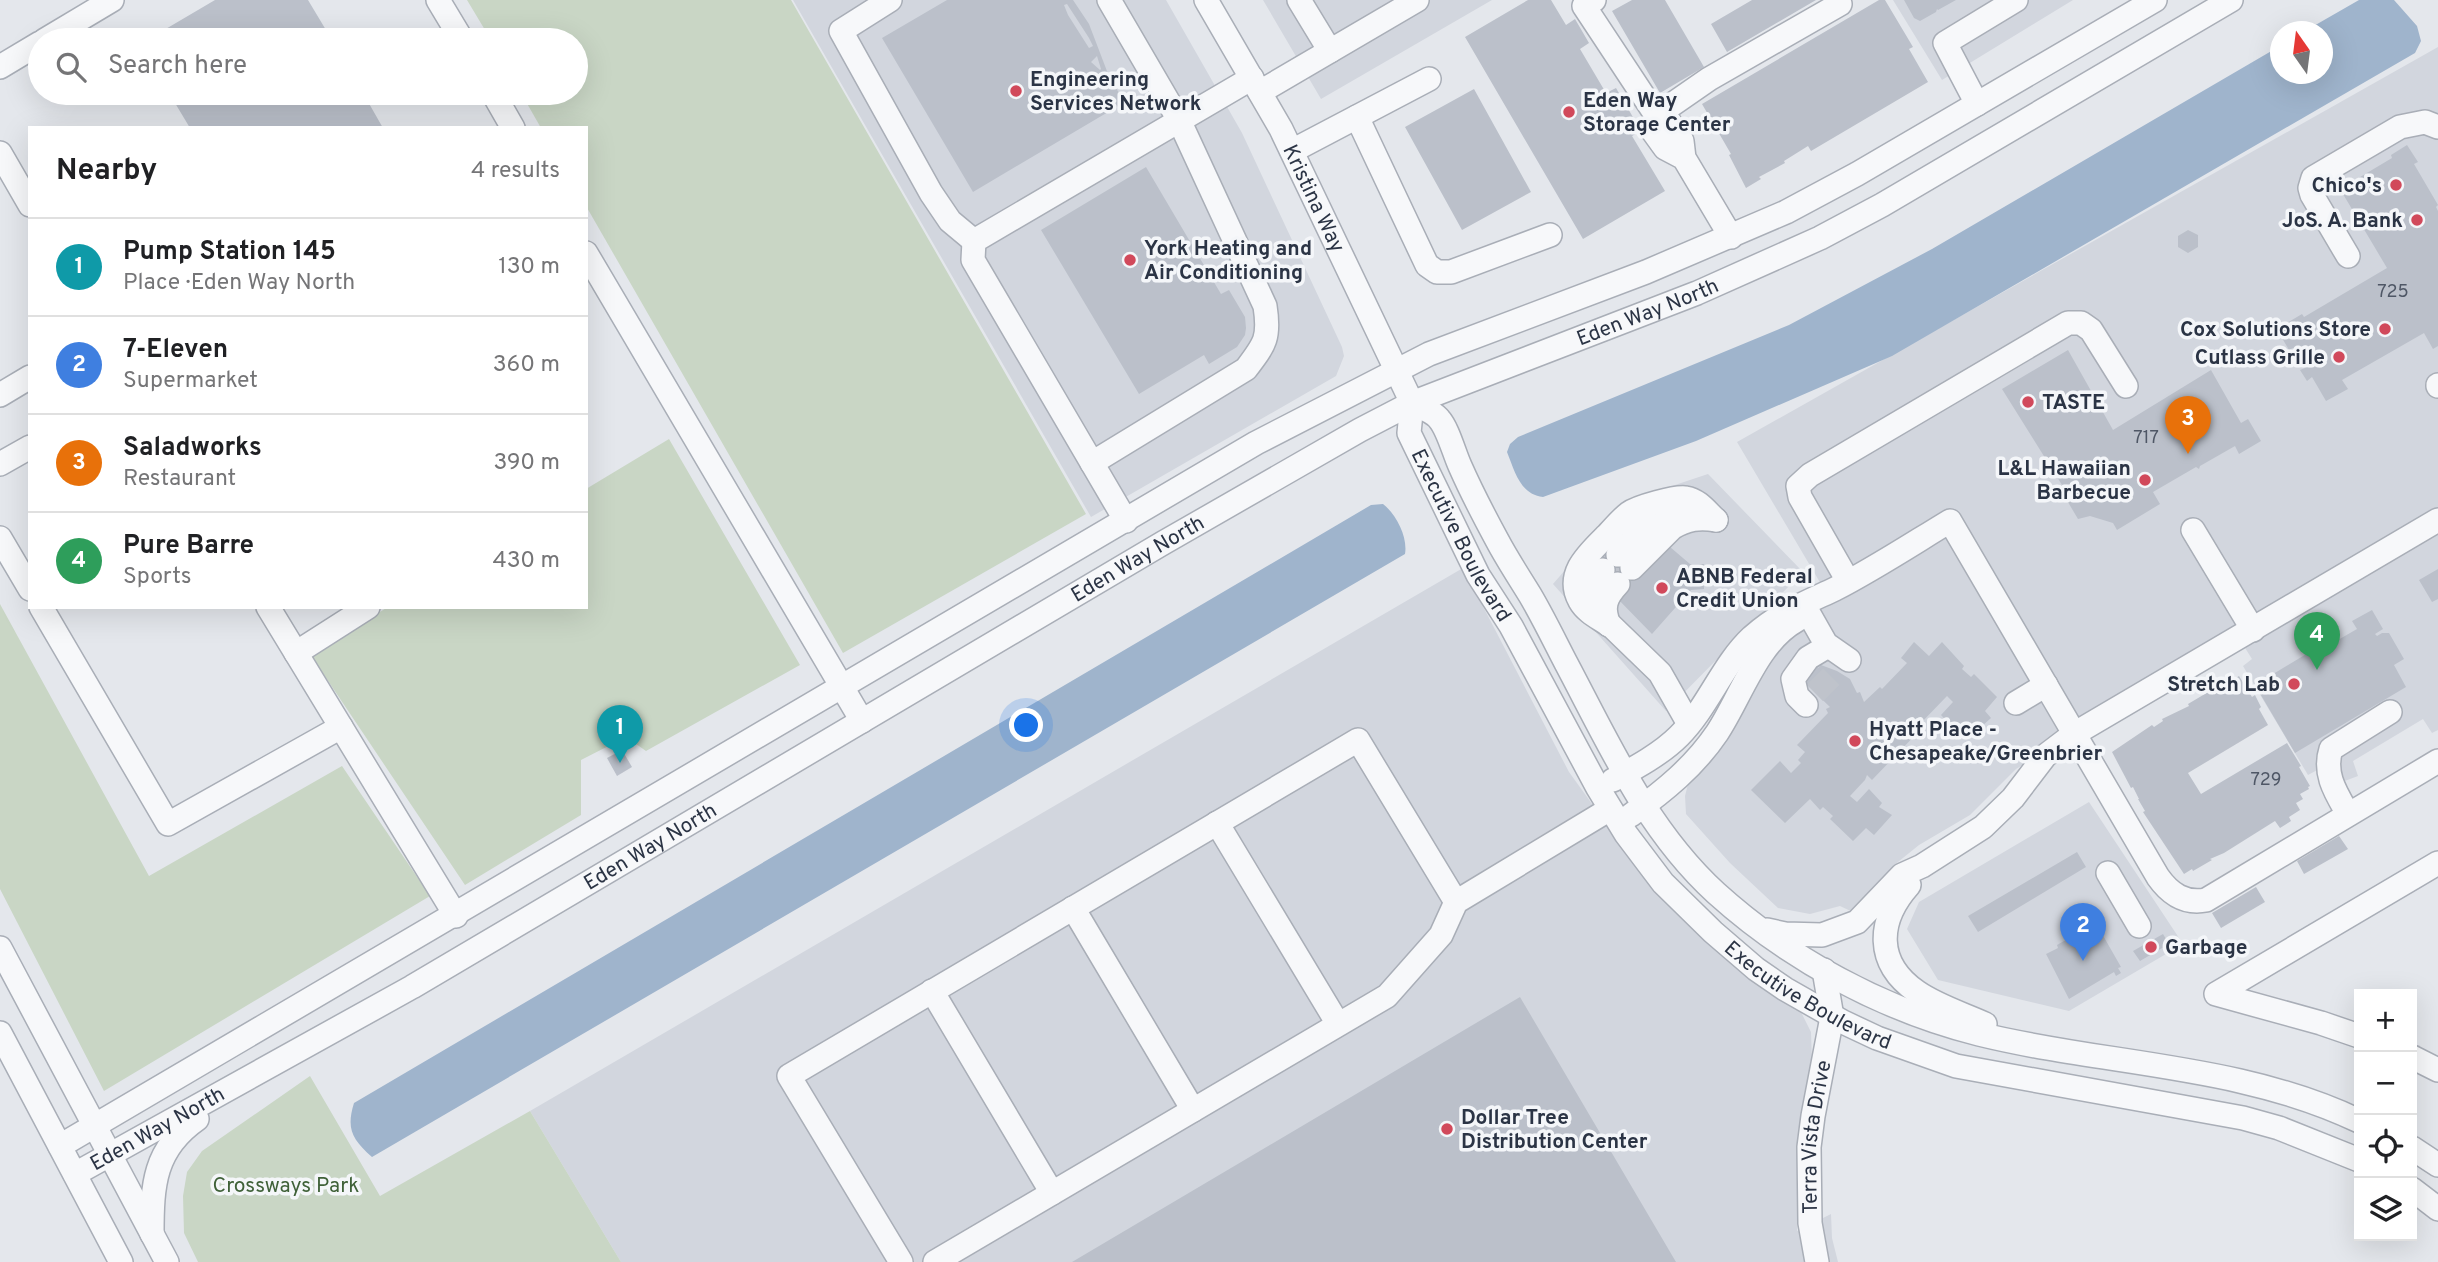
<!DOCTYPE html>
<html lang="en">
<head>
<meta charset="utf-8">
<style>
	:root { --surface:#fff; --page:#f2f2f2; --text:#202124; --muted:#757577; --line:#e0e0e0; --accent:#d1495b }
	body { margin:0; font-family:Overpass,sans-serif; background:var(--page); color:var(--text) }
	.controls { position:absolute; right:21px; bottom:21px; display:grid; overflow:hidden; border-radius:0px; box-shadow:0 7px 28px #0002 }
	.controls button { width:63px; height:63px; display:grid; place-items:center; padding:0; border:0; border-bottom:2px solid var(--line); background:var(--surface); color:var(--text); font:35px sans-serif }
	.compass { position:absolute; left:2270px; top:21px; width:63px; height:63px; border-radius:50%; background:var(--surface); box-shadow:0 7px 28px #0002; rotate:346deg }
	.you { position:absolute; left:1027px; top:726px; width:24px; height:24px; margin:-18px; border:5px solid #fff; border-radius:50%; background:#1a73e8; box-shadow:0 0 0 10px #1a73e833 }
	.badge { display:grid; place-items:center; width:46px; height:46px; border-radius:50%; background:var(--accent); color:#fff; font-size:23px; font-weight:700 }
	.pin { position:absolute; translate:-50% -58px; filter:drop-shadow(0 2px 4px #0008) }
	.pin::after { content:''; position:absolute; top:37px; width:24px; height:21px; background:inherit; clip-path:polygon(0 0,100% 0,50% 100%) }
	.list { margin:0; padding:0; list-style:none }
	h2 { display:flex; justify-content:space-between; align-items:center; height:91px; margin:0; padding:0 28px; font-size:30px }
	h2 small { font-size:23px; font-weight:400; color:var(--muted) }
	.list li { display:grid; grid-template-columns:46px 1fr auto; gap:21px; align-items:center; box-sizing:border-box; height:98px; padding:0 28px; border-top:2px solid var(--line) }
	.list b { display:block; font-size:26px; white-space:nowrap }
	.list p { margin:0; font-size:23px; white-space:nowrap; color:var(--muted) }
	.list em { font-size:23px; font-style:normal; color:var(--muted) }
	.icon { flex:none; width:38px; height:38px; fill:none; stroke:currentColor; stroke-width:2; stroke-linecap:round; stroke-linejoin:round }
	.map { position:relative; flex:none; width:2438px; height:1262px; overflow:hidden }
	.search { position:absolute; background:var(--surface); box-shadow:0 7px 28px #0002; left:28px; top:28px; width:560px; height:77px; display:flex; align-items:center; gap:18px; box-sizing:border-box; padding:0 24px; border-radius:38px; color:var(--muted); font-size:26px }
	.panel { position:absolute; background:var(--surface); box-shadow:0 7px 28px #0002; left:28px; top:126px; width:560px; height:483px; border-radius:0px }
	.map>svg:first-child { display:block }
	.built { fill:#d2d6de }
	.green { fill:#c9d6c5 }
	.water { fill:#9fb4cc }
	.building { fill:#bbc0ca; fill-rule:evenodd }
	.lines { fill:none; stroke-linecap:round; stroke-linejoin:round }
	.minor-tunnel { stroke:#bfc3cb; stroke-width:23; stroke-dasharray:23 11; stroke-linecap:butt }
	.minor-casing { stroke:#a9aeb7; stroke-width:26 }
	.minor { stroke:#f7f8fa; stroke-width:23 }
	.poi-dot { fill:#d1495b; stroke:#f4f6f9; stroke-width:2.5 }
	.labels { text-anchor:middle; stroke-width:7; stroke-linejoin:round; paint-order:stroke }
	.number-label { font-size:18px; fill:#4f5766 }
	.poi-label { font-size:21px; font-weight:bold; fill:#2b3445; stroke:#f4f6f9; text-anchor:start }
	.street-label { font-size:21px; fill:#2b3445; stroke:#f4f6f9 }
	.park-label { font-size:21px; fill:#3f6138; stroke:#f4f6f9 }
</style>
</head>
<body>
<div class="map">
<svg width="2438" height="1262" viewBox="0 0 2438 1262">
	<rect width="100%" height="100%" fill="#e4e7ec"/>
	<path class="built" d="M793,0H1166L1242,133L1342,347L1344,356L1336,376L1091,517Z
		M1263,0H1492L1321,99Z
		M1893,0H2073L1942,80Z
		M2438,47V730L2432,733L2423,719L2353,761L2358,776L2342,782L2332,762L2308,775L2243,666L2252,659L2237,635L2016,769L1970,815L1919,845L1893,866L1857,914L1840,906L1810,914L1778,908L1730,863L1686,814L1685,796L1689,780L1768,661L1789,631L1831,601L1737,442Z
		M1708,474L1803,572L1666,711L1553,584L1624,502Z
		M1463,568L1569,772L1634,862L1679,916L1773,994L1801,1012L1811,1032L1812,1062L1798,1133L1797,1231L1831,1214L1832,1238L1838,1262H621L530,1111Z
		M2089,802L2183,944L2069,1011L1938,980L1907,929L1919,902Z"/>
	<path class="green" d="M467,0H791L1086,514L843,653L586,206V128H541L521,93H576V40H491Z
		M669,439L800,665L646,751L626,737L581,760V815L465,885L310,654L388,607H586V489Z
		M0,604L149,876L342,766L430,896L104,1091L0,889Z
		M310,1076L380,1196L530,1111L621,1262H198L184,1233L183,1196L187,1172L202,1151Z"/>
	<path class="water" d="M2359,0H2394L2417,26L2421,41L2415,53L1892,356L1696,441L1543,497C1520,494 1515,472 1507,452L1510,444L1518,437L1789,325L1932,249L2280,46V74H2322V32L2305,31Z
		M1383,504C1396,514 1408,537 1405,554L372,1157C352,1139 346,1129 354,1103L1371,505Z"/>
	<path class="building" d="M215,0H308L332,40H147Z
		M947,0H1073L1089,24L1110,79L1125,102L973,192L882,38ZM1067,4L1089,38L1093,46L1089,48L1068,15L1064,5ZM1097,56L1101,69L1100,70L1091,62Z
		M1528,0H1551L1566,25L1575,19L1589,43L1580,49L1606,93L1616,88L1641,131L1632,136L1665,191L1583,239L1465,37Z
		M1632,0H1665L1704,67L1660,93L1612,11Z
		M1752,0H1816L1727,52L1711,24Z
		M1879,0H1885L1913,47L1909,49L1928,82L1811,151L1808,146L1784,161L1785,163L1759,177L1761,179L1746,188L1729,155L1731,154L1702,104Z
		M1904,0H1956L1938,10L1937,9L1936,12L1920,21L1914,18Z
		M1474,89L1531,192L1462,230L1405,127Z
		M169,93H363L383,128H190Z
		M2407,145L2418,162L2414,164L2438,205L2436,207L2438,211V346L2433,349L2424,333L2342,380L2348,389L2326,401L2312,377L2307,381L2300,370L2305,368L2302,364L2298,366L2291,355L2295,352L2293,348L2289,350L2282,338L2286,336L2283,332L2279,334L2277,329L2302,314L2304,317L2387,268L2340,189L2392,158L2391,155Z
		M1146,167L1221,294L1229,290L1245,317L1246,328L1245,335L1237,347L1209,364L1204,355L1139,394L1041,230Z
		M2188,230L2198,235V247L2188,253L2178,247V236Z
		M2068,350L2113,430L2211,370L2241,423L2248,419L2261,441L2239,454L2235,446L2200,466L2199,469L2196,467L2153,492L2160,504L2117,530L2113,523L2090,516L2078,519L2059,487L2062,485L2002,389Z
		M1663,541L1690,564H1704V589L1691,590L1652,634L1614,595L1595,563L1610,547Z
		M2438,569V599L2432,602L2419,580Z
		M2372,610L2383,629L2375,634L2377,636L2382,633H2389L2404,659L2394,665L2406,687L2295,753L2255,685L2328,641L2331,644L2357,629L2352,621Z
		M1914,642L1929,656L1942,642L1964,666L1962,669L1971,677L1974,674L1997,697L1985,711L1991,718L1971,736L1958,723L1953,728L1941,715L1953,702L1947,696L1919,725L1922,728L1872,780L1867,775L1865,780L1850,796L1857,802L1869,789L1882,803L1879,807L1892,815L1874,835L1866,828L1853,841L1830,819L1833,816L1823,807L1820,810L1810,799L1785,823L1751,790L1780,761L1791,773L1801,763L1798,760L1805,752L1797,745L1828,713L1826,709L1830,707L1801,679L1816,665L1818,668L1821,665L1837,671L1850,679L1857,693L1860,692L1864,702L1880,687L1882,689L1907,663L1901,658Z
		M2239,676L2252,697L2255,695L2261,707L2259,709L2268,725L2188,773L2201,794L2287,743L2301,766L2299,767L2310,786L2308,787L2309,789L2300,794L2303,799L2296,803L2300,810L2289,817L2291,821L2280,828L2275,821L2224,853L2210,859L2212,860L2193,871L2192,869L2184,874L2143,812L2145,811L2138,799H2139L2133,787L2131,788L2112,752L2152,725L2154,727L2163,721L2162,719L2189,706L2188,704L2215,688L2217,690Z
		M622,750L632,767L617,776L607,758Z
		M2339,836L2348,849L2304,874L2297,861Z
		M2077,852L2086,867L1978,932L1968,916Z
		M2256,887L2265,902L2221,928L2212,913Z
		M2097,925L2121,967L2118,968L2121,973L2116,976L2114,972L2069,999L2046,954L2058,948L2057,945L2085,929L2086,931Z
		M2163,934L2169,944L2140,961L2133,951Z
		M1520,997L1676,1262H1072Z"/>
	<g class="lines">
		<path class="minor-tunnel" d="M1597,564L1611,548
			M1611,578L1626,562
			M1815,693L1837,671"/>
		<defs>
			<g id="minor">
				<path d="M438,0L462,40"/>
				<path d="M890,0L841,31L931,193L950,221L974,241"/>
				<path id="s1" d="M1206,0L1281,129L1412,403"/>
				<path d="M1299,0L1330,51"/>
				<path d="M1594,0L1584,6L1658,118L1670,106L1709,79L1840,4L1837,0"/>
				<path d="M45,40L112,0"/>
				<path d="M0,67L40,43"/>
				<path d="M1260,92L1417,0"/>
				<path d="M493,93L513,128"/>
				<path d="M1977,104L1945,43L2016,0"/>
				<path d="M1357,117L1427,265L1437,272H1451L1550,235"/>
				<path d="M1292,151L1429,79"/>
				<path d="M0,153L30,205"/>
				<path d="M1684,158L1682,141L1668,120L1658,118L1652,130L1665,148L1684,158L1731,237"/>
				<path d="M586,253L862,721"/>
				<path d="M2348,256L2312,195L2310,188L2313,178L2400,127L2425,122L2438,127"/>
				<path d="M2438,385V386"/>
				<path d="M0,395L30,377"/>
				<path id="s2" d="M1412,403L1409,433L1478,575L1511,626L1598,788L1626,834L1663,883L1713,932L1756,969L1785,989L1843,1022L1877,1038L1956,1066L2243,1118L2279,1128L2359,1160"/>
				<path d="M1412,403C1420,407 1434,412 1439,419C1448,429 1454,453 1460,466C1471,491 1484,516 1497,540C1507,559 1519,577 1530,595C1543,617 1554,640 1566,663C1609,744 1647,830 1716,893C1789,959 1883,1010 1979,1034C2105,1065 2240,1064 2359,1121"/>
				<path d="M1092,463L1246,369C1265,344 1270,338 1265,306L1179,120L1109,0"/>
				<path d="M0,464L30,447"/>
				<path d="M1126,521L973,260L974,241L1252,78"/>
				<path d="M2193,530L2253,630"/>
				<path d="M0,538L30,589"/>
				<path d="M1618,555C1636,537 1652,514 1677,509"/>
				<path d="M1632,568L1672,528C1687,519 1699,517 1716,520"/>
				<path d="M1848,581L1800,497L1798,486L1810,475L2068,323H2081L2091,330L2126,386"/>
				<path d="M41,607L168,824L341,727"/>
				<path d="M268,607L456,916"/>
				<path d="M1594,608C1590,593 1592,582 1603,570"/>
				<path d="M1788,612L1809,614L1826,644L1849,660"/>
				<path d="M1599,614L1660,673L1689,724"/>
				<path d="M1609,625C1599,618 1586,612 1580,601C1565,574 1588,554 1606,536C1613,529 1620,520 1629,513C1637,507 1676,496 1686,498C1699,500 1707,512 1716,520"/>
				<path d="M1609,625C1602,607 1605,598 1618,584"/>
				<path d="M296,653L368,607"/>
				<path d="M2016,703L2046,685"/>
				<path d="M1806,705L1797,696L1793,679L1808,658L1828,646"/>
				<path d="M1613,780C1635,768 1661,754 1679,736C1708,707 1722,665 1752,637C1779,613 1803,604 1835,589C1874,569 1912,544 1950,521L2158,877C2170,894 2185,904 2206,900L2438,761"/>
				<path d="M2348,814C2336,793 2323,774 2331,749L2390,712"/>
				<path d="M1631,815C1664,791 1694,767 1717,733C1741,697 1757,642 1797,620"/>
				<path d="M1217,823L1338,1024"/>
				<path d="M2108,873L2139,926"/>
				<path d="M1909,885C1877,921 1875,963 1917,992C1937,1006 1963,1014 1985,1024"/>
				<path d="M1073,908L1193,1110"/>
				<path d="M1767,930L1785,934L1822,935L1857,922L1902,875L1922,866L1983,827L2013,798L2045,756L2074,734L2438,520"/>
				<path d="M0,948L167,1262"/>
				<path d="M932,991L1052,1193"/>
				<path d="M0,1033L121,1262"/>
				<path d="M2359,1036L2321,1023L2216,994L2438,863"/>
				<path d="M2412,1057L2438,1070"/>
				<path d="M60,1146L1256,443L1429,354L1646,272L1786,212L1857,174L2155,0"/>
				<path d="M2412,1148L2438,1165"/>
				<path id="s3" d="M75,1174L412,987L1163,543L1360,430L1412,403L1697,293L1820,238L1882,205L2231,0"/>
				<path d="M2412,1189L2438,1209"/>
				<path d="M152,1234C152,1185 154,1149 197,1119"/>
				<path d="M901,1262L789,1076L1358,740L1456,902"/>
				<path d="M935,1262L1387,996L1441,935L1456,902L1610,809"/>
				<path id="s4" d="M1817,1262L1810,1223L1809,1147L1813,1116L1832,1017L1824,970"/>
			</g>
		</defs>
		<use href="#minor" class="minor-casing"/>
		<use href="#minor" class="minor"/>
	</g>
	<g class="poi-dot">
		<circle cx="1016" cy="91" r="7"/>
		<circle cx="1569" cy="112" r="7"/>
		<circle cx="2396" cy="185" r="7"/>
		<circle cx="2417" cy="220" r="7"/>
		<circle cx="1130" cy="260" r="7"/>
		<circle cx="2385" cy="329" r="7"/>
		<circle cx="2339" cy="357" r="7"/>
		<circle cx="2028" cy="402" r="7"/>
		<circle cx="2145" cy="480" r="7"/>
		<circle cx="1662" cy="588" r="7"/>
		<circle cx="2294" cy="684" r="7"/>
		<circle cx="1855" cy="741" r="7"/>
		<circle cx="2151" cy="947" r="7"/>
		<circle cx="1447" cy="1129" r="7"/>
	</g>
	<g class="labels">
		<g class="number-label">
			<text x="2393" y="297">725</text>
			<text x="2146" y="443">717</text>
			<text x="2266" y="785">729</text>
		</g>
		<g class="poi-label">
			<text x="1030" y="86">Engineering<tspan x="1030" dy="24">Services Network</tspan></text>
			<text x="1583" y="107">Eden Way<tspan x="1583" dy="24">Storage Center</tspan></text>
			<text x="2382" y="192" text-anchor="end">Chico's</text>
			<text x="2403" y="227" text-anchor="end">JoS. A. Bank</text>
			<text x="1144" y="255">York Heating and<tspan x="1144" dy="24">Air Conditioning</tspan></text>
			<text x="2371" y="336" text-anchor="end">Cox Solutions Store</text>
			<text x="2325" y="364" text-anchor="end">Cutlass Grille</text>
			<text x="2042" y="409">TASTE</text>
			<text x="2131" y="475" text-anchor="end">L&amp;L Hawaiian<tspan x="2131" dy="24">Barbecue</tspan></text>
			<text x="1676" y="583">ABNB Federal<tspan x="1676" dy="24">Credit Union</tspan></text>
			<text x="2280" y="691" text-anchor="end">Stretch Lab</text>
			<text x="1869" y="736">Hyatt Place -<tspan x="1869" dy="24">Chesapeake/Greenbrier</tspan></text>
			<text x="2165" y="954">Garbage</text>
			<text x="1461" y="1124">Dollar Tree<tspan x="1461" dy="24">Distribution Center</tspan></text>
		</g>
		<g class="street-label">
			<text dy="7" stroke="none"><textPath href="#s1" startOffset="226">Kristina Way</textPath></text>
			<text dy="7" stroke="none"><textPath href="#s3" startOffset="1796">Eden Way North</textPath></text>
			<text dy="7" stroke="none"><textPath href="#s2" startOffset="145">Executive Boulevard</textPath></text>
			<text dy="7" stroke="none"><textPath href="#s3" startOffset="1228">Eden Way North</textPath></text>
			<text dy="7" stroke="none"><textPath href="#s3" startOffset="662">Eden Way North</textPath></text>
			<text dy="7" stroke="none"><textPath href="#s2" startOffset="733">Executive Boulevard</textPath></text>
			<text dy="7" stroke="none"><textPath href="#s3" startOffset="94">Eden Way North</textPath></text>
			<text dy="7" stroke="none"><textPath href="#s4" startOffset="126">Terra Vista Drive</textPath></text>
		</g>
		<g class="park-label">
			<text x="286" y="1192">Crossways Park</text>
		</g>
	</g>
</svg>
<div class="controls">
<button>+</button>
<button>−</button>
<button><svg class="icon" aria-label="locate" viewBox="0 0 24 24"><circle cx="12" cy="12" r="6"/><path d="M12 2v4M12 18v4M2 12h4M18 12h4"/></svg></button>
<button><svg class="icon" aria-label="layers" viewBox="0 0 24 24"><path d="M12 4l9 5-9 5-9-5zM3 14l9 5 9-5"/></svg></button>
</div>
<svg class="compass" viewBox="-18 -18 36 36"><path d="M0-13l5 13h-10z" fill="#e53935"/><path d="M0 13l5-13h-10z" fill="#757577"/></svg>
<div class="you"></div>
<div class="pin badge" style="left:620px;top:763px;background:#0f9aa8">1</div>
<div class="pin badge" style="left:2083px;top:961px;background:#3f7fe0">2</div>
<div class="pin badge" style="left:2188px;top:454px;background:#e8710a">3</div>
<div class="pin badge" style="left:2317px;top:670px;background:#2e9e5b">4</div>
<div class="search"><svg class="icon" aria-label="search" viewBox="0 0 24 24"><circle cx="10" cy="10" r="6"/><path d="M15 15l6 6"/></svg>Search here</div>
<section class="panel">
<h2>Nearby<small>4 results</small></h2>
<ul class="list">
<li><span class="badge" style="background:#0f9aa8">1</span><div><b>Pump Station 145</b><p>Place · Eden Way North</p></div><em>130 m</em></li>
<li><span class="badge" style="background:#3f7fe0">2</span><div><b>7-Eleven</b><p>Supermarket</p></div><em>360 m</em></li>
<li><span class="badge" style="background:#e8710a">3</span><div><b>Saladworks</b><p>Restaurant</p></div><em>390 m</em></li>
<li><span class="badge" style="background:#2e9e5b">4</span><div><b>Pure Barre</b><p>Sports</p></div><em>430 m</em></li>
</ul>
</section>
</div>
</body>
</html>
